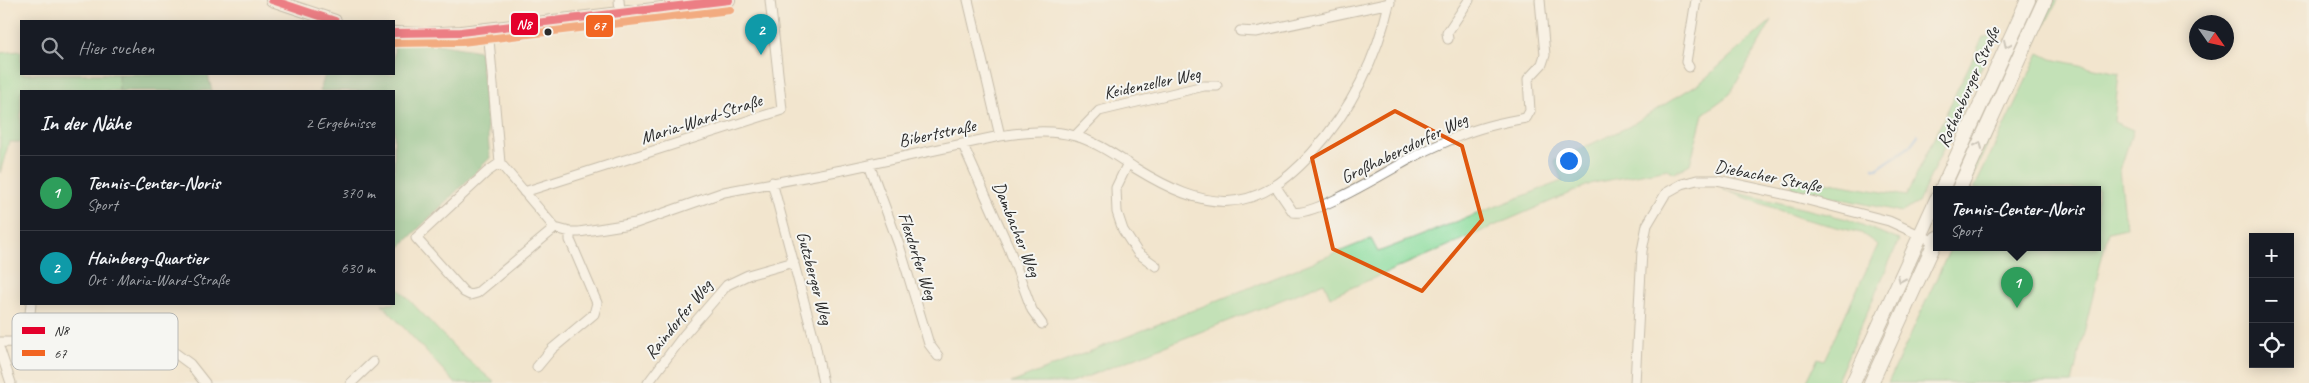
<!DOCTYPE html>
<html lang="de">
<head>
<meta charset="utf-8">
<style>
	:root { --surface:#171b24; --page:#20242c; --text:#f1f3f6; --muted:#9ea1a6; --line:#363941; --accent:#b45309 }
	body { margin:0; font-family:Caveat,sans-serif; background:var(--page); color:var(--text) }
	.controls { position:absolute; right:15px; bottom:15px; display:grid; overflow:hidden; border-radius:0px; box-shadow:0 2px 12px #0003 }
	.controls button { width:45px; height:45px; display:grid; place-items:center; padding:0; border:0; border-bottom:1px solid var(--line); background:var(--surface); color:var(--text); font:25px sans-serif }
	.compass { position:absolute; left:2189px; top:15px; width:45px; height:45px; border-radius:50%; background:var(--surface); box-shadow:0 2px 12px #0003; rotate:124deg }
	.you { position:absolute; left:1568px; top:160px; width:18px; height:18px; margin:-12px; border:4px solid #fff; border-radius:50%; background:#1a73e8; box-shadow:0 0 0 8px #1a73e833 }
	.badge { display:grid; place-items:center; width:32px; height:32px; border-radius:50%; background:var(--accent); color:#fff; font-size:16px; font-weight:700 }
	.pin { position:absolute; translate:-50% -41px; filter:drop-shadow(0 1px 2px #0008) }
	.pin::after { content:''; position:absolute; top:26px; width:18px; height:15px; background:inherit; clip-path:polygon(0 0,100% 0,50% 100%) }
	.popup { position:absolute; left:1933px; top:186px; width:168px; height:65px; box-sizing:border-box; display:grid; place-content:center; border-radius:0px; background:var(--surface); filter:drop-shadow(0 1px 4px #0005); font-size:16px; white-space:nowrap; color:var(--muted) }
	.popup b { font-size:19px; color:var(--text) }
	.popup::after { content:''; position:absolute; left:50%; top:100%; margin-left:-10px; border:10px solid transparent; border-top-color:var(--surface) }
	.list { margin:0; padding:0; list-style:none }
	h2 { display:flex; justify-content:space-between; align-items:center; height:65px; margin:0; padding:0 20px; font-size:21px }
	h2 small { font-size:16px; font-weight:400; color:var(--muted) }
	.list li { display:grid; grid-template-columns:32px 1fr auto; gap:15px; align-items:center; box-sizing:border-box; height:75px; padding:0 20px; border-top:1px solid var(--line) }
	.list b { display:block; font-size:19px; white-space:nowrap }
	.list p { margin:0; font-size:16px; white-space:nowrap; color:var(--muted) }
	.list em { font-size:16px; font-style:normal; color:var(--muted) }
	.icon { flex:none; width:28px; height:28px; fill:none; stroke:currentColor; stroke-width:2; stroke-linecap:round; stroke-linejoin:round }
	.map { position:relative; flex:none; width:2309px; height:383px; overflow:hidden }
	.search { position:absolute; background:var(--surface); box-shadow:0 2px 12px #0003; left:20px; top:20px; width:375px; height:55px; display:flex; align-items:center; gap:12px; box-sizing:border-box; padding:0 18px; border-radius:0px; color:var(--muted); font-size:19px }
	.panel { position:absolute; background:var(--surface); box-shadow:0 2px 12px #0003; left:20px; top:90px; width:375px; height:215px; border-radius:0px }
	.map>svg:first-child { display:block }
	.green { fill:#8bdc9b; stroke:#5b8463 }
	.forest { fill:#70bc83; stroke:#4e7457 }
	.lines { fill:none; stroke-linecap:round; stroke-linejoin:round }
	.stream { stroke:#81b1ec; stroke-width:2.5 }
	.minor-casing { stroke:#8e887c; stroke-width:11 }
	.secondary-casing { stroke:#8e887c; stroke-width:14 }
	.primary-casing { stroke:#8e887c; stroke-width:16 }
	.minor { stroke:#fff; stroke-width:9 }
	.secondary { stroke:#fff; stroke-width:12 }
	.primary { stroke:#fff; stroke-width:14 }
	.bus-1-casing { stroke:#f6f6f2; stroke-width:11 }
	.bus-2-casing { stroke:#f6f6f2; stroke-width:11 }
	.bus-1 { stroke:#e4002b; stroke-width:8 }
	.bus-2 { stroke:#f26522; stroke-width:8 }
	.oneway { stroke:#a0a0a0 }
	.marked { fill:none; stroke:#df570e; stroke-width:4; stroke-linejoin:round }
	.bus-dot { fill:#2b2b2b; stroke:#f6f6f2; stroke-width:2 }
	.labels { text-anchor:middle; stroke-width:4; stroke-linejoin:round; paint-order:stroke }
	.street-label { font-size:18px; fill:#2b2b2b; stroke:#f6f6f2 }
	.key { fill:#f6f6f2; stroke:#b9b9b6; stroke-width:1 }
	.key-label { font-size:14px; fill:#2b2b2b }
	.line-badge { stroke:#f6f6f2; stroke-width:2 }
	.badge-label { font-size:14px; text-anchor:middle; font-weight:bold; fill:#fff }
</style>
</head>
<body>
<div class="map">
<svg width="2309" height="383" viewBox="0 0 2309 383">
	<rect width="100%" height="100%" fill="#f6f6f2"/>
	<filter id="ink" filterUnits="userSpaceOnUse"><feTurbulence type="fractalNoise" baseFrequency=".02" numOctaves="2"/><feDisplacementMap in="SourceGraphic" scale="10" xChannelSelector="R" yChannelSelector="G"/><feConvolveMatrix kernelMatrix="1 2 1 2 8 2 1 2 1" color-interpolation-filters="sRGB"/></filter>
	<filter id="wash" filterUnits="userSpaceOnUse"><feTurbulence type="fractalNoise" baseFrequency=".0096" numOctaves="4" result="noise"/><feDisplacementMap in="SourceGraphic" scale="20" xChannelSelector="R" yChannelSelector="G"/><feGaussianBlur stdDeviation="1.12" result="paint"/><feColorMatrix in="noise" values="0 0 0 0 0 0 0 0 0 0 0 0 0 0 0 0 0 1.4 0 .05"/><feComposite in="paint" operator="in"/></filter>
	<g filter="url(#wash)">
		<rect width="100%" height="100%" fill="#f2e5ce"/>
		<path class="green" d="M2033,0H2038L1954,189H1947Z
			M2054,0H2058L2028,56L1967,189H1964L2028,51Z
			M1772,20L1730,94L1703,114L1690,164L1674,173L1668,169L1593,183L1330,297L1324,283L1071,383H1011L1371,239L1378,252L1562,181L1554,161L1628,127L1701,82Z
			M1996,36L1918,203L1902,212L1791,188L1795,177L1906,196L1983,37Z
			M21,51V74H118L119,91H21V142H9L0,173V53Z
			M2039,53L2051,59L2119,73L2114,122L2133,130L2120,170L2126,228L2108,232L2072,383H1888L1951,247H2097V189H1974Z
			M1722,189L1847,219L1899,240L1836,383H1806L1818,358L1824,360L1878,245L1861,233L1800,218Z
			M394,284L461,354L495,383H455L382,304H394Z"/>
		<path class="forest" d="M394,37L480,51L490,158L394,253V91H320L325,74H394Z
			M118,74H208L212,91H119Z"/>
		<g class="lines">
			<path class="stream" d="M1873,168L1877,169L1909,147L1918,135"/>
		</g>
	</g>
	<g filter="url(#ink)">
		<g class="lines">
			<defs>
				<path id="minor" d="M619,0L620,13
					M488,29L500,163L555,228L570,232H579L636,223L724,192L842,170L1000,136L968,0
					M1240,31L1256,32L1390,3
					M1448,39L1447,33L1469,0
					M1689,67L1686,62L1696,0
					M1000,136C1024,132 1051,129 1075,136C1097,142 1116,156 1135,168C1205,211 1253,219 1312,153C1352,109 1377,58 1390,0
					M1075,136L1099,111L1204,86H1217
					M963,145L1009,248L1032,310L1042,324
					M500,163L487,172L416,238L464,292L470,295L477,293L555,228
					M1128,163L1116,188L1117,212L1123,230L1138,253L1156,266
					M869,164L899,245L929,344L938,356
					M772,182L814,339L823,383
					M1276,187L1293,212C1315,217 1394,167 1417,155C1431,148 1445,142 1459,136C1480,127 1503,122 1526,118L1530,111L1528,79L1542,64L1545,55L1540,0
					M524,192L782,110L770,0
					M27,341L31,304
					M0,342L144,343L175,353L190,364L205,383
					M0,350L11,383
					M537,367L552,349L594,314L597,303L570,240V232
					M351,383L373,362
					M648,383L684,335L727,285L748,275L794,262
					M1635,383L1642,251L1647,225L1666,193L1682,184L1697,180H1717L1792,196L1889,221L1935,242"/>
				<path id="secondary" d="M272,0L335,21
					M394,33L425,34L461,32L729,0"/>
				<path id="primary" d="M1942,189L2028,0
					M1959,189L2045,0
					M1853,383L1937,199
					M1871,383L1937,238"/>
			</defs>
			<use href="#minor" class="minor-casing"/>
			<use href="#secondary" class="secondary-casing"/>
			<use href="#primary" class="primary-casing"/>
			<use href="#minor" class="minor"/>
			<use href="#secondary" class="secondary"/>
			<use href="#primary" class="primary"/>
			<defs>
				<path id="bus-1" d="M272,0L335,21
					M394,33L461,32L729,0"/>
				<path id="bus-2" d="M394,43L462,42L730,10"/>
			</defs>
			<use href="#bus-1" class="bus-1-casing"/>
			<use href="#bus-2" class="bus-2-casing"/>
			<use href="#bus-1" class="bus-1"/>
			<use href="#bus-2" class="bus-2"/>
		</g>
		<defs><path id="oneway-chevron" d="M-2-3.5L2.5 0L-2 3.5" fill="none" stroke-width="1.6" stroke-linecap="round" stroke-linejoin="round" transform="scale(1.25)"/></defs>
		<g class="oneway">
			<use href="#oneway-chevron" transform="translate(2007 44) rotate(115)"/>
			<use href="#oneway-chevron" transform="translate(1979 145) rotate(-66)"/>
			<use href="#oneway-chevron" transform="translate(1901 279) rotate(114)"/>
		</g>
	</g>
	<path d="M0 0H2309V383H0ZM1395,111L1462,146L1482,220L1422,291L1333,249L1312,158Z" fill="#f2e5ce" fill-opacity=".55" fill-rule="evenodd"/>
	<path class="marked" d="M1395,111L1462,146L1482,220L1422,291L1333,249L1312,158Z"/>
	<circle class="bus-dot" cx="548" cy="32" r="4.5"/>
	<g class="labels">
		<g class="street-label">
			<text transform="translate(1152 83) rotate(-12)" y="6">Keidenzeller Weg</text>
			<text transform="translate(1968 87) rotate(-66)" y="6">Rothenburger Straße</text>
			<text transform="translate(701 119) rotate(-18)" y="6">Maria-Ward-Straße</text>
			<text transform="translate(937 133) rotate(-12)" y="6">Bibertstraße</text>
			<text transform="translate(1404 148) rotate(-26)" y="6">Großhabersdorfer Weg</text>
			<text transform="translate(1768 176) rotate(11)" y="6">Diebacher Straße</text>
			<text transform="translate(1017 229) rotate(68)" y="6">Dambacher Weg</text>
			<text transform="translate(918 256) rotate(72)" y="6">Flexdorfer Weg</text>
			<text transform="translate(815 278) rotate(75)" y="6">Gutzberger Weg</text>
			<text transform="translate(678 319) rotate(-51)" y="6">Raindorfer Weg</text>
		</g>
	</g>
	<rect x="12" y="313" width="166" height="57" rx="8" class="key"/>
	<rect x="22" y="327" width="23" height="7" fill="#e4002b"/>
	<rect x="22" y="350" width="23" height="6" fill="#f26522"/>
	<g class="key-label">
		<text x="54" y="335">N8</text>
		<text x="54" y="358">67</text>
	</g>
	<g class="line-badge">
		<rect x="510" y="12" width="29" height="24" rx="5" fill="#e4002b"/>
		<rect x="585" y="14" width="29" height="24" rx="5" fill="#f26522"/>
	</g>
	<g class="badge-label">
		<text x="524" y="29">N8</text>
		<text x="599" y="30">67</text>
	</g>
</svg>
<div class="controls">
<button>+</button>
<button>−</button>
<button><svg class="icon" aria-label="locate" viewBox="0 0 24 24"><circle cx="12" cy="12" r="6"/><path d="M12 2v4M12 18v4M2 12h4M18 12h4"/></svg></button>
</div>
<svg class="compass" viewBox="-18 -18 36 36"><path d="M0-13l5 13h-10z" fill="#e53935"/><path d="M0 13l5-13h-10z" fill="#9ea1a6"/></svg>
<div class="you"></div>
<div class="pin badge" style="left:2017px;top:308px;background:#2e9e5b">1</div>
<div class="popup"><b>Tennis-Center-Noris</b>Sport</div>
<div class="pin badge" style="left:761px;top:55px;background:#0f9aa8">2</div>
<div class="search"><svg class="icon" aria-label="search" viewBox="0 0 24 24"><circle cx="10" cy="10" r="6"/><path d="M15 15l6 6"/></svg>Hier suchen</div>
<section class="panel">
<h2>In der Nähe<small>2 Ergebnisse</small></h2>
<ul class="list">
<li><span class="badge" style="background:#2e9e5b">1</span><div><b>Tennis-Center-Noris</b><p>Sport</p></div><em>370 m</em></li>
<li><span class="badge" style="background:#0f9aa8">2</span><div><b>Hainberg-Quartier</b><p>Ort · Maria-Ward-Straße</p></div><em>630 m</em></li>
</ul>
</section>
</div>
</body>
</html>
